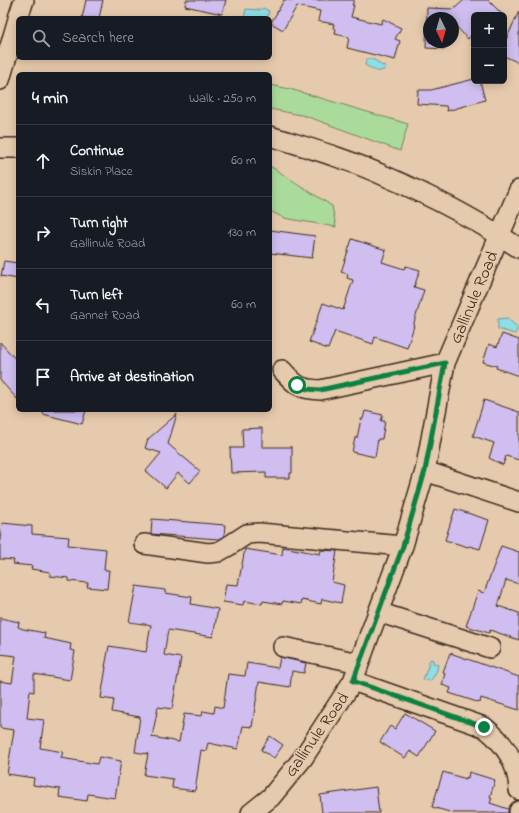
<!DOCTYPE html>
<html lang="en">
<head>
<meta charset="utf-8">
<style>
	:root { --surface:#171b24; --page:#242831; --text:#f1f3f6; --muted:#9ea1a6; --line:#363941 }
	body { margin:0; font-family:"Indie Flower",sans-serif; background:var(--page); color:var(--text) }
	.controls { position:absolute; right:12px; top:12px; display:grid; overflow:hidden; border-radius:6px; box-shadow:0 2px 10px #0003 }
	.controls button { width:36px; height:36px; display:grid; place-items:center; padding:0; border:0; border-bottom:1px solid var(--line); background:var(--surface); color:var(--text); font:20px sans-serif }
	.compass { position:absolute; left:423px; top:12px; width:36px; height:36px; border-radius:50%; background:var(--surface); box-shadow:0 2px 10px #0003; rotate:175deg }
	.stop { position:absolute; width:12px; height:12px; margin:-9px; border:3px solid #0b8043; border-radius:50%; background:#fff }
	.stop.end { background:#0b8043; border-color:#fff; box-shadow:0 1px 4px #0008 }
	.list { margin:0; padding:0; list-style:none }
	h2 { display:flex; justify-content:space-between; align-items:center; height:52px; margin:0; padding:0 16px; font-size:17px }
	h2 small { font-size:13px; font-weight:400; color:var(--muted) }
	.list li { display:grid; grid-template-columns:26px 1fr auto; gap:12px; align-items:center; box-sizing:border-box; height:72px; padding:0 16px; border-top:1px solid var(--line) }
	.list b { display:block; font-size:15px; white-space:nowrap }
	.list p { margin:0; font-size:13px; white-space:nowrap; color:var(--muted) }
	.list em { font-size:13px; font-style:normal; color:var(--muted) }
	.icon { flex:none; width:22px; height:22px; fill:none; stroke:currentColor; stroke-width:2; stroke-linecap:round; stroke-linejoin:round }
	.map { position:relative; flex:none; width:519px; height:813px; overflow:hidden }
	.search { position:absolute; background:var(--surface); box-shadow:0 2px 10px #0003; left:16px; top:16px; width:256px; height:44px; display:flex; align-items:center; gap:10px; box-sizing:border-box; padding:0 14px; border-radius:6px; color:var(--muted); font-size:15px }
	.panel { position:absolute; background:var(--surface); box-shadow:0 2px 10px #0003; left:16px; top:72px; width:256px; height:340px; border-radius:6px }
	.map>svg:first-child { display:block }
	.green { fill:#abdb9a; stroke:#73825c }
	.water { fill:#8ddee6; stroke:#6c9696 }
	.building { fill:#cfbeef; stroke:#3b2a1e }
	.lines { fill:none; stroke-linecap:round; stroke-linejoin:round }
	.minor-casing { stroke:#3b2a1e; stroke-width:22 }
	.minor { stroke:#e6caad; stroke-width:19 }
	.route { stroke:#0b8043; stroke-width:5 }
	.labels { text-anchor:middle; stroke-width:3; stroke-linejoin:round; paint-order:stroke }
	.street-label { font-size:17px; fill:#3b2a1e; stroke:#e6caad }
</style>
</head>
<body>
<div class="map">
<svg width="519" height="813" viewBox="0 0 519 813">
	<rect width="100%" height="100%" fill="#e6caad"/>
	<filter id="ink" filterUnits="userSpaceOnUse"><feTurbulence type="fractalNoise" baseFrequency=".025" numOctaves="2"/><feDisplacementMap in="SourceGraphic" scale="8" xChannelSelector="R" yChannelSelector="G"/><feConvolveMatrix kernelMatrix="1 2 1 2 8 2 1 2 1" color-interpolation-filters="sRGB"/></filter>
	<g filter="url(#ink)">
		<path class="green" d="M270,85L290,89L408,124L400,151L306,116L270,109Z
			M270,166L332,206L336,227L284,218L270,211Z"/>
		<path class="water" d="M263,8L269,11L267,18H244L246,9L260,10Z
			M367,59C373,58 378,62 382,66L384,65L386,68C377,75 374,69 365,65L366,61Z
			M507,318L518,328L515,334L498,329V319Z
			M431,659L433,660V663L438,665C437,672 434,677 430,681L423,679C426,673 427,668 429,663V661Z"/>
		<path class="building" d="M86,0H103L99,18H82Z
			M186,0H226L222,14L185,6Z
			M284,0H354L352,5H354L351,17L381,24L383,19L401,28L395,39L400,41L395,60L347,48L349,37L335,34L336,29L333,28L334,24L318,21L320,11L297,6L283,30L271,23Z
			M464,0H488L503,15H474V32L468,39L453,23V18H448L446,16V18H429V42H446V49L426,48L427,8L454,9Z
			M519,11V63L504,56V44Z
			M474,79V81H480L485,100L447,111L446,106L417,104L418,90H431Z
			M270,230L315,236L312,258L270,253Z
			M352,239L386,250L382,262L404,269L406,266L420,270L414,287L424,290L413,326H414L407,348L375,337L373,344L335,331L328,349L309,342L323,303L343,310L353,280L347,278L348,274L341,272Z
			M4,261L18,263V279L1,276Z
			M502,334L519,340V376L496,368L497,366L483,362L489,344L497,347Z
			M0,342L18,362V400L0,380Z
			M484,400L519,412V460L506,456L503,465L489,458L494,443L473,436Z
			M44,410H86L82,424L43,414Z
			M365,411L383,415L381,421H385L382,439H378L375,457L352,452L355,438H357L361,419H363Z
			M177,414L168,444L200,471L190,483L178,473L166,488L146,471L161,453L145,448L148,439Z
			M262,428V447H292V473H290V478H266V472L231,473L230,448H243L242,429Z
			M455,509L489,520L480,549L469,546L468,547L445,540Z
			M152,519L225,525L224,536L218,539L151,534Z
			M2,523L32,526V534L69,537L68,545L106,549L104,570H109L107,589L87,587L88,583L69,581V578L50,576V572L31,569L32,566L13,564L14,560L0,559V540Z
			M501,546L519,552V584L506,580L498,606L519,613V640L490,630L489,633L466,626L478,591L484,593Z
			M283,547L320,554L321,550L337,551L332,582L344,585L341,603L322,599L321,604L302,600L301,604L283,601L282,604L263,601L262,604L244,601L243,605L223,602L226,584L238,585L245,549L282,555Z
			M136,586L165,590V593L192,597L191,604L218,609L213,637L168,630L164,655L181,658L172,709L158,707L152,737L179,742L184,714L202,716L203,711L214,713L215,706L223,708L228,674L245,676L247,663L278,668L280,657L306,663L304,673L292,671L290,687L259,682L252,727L243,726L238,749L208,743L206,751L201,750L195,791L172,788L173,779L144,775L148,754L135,752L140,717L112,712L114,700L101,698L106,667H105L109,646L146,652L151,625L129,622Z
			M0,618L19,622L18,627L23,629L45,633L44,638L71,644L70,650L75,651L70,680L34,674V692L30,691L27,718L44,720L40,748L63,752L61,758L97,764L99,757L121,761L115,798L88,794L87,801L59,797L60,789L33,785L34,778L7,774L14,730L0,728V681L12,683L16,656L0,654Z
			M450,653L519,677V710L481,698L480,703L449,693L451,688L442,685L445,673L443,672Z
			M405,713L435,731L419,757L410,751L405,758L380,742L390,726L395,729Z
			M270,736L283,745L274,758L261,750Z
			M443,772L466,779V777L468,778L469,772L495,780L490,797L492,798L490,803L508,809V813H453L432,807Z
			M376,787L379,813H322L320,795Z"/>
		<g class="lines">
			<defs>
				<path id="minor" d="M18,18L24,0
					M0,80L18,19
					M270,136C309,148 348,159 385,176C431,196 477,220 519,248
					M0,148H18
					M282,370C296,385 298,389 320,390L445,363
					M425,471L519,502
					M144,544L208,553L218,552L227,547L247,534L259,533L403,546
					M378,612L490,648
					M283,647L359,663
					M353,681L484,727C505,743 518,763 519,790
					M251,813L271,797L303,758L353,681L368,639L403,546L425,471L445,363L519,190
					M519,813V811"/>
			</defs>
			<use href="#minor" class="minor-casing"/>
			<use href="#minor" class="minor"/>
		</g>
	</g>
	<g class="lines" filter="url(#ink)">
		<path class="route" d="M297,385L307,389L320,390L445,363L425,471L403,546L353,681L484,727"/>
	</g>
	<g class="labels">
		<g class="street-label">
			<text transform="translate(473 297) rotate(-67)" y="6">Gallinule Road</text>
			<text transform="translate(316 734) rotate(-55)" y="6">Gallinule Road</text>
		</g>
	</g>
</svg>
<div class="controls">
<button>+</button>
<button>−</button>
</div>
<svg class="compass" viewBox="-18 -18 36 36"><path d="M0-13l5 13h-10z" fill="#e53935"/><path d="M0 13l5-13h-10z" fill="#9ea1a6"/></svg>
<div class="stop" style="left:297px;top:385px"></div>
<div class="stop end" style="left:484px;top:727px"></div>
<div class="search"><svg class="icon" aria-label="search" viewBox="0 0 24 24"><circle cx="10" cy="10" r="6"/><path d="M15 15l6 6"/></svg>Search here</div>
<section class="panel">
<h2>4 min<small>Walk · 250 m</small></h2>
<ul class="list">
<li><svg class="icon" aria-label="ahead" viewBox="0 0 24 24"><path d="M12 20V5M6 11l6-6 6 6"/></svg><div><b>Continue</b><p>Siskin Place</p></div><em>60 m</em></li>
<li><svg class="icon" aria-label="right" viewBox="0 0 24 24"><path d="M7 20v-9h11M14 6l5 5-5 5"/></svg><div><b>Turn right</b><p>Gallinule Road</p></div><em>130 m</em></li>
<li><svg class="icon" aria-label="left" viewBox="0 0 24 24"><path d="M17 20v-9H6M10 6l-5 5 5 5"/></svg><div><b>Turn left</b><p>Gannet Road</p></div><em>60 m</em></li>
<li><svg class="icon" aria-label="arrive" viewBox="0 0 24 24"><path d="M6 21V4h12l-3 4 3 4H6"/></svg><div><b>Arrive at destination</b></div></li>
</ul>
</section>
</div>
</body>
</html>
